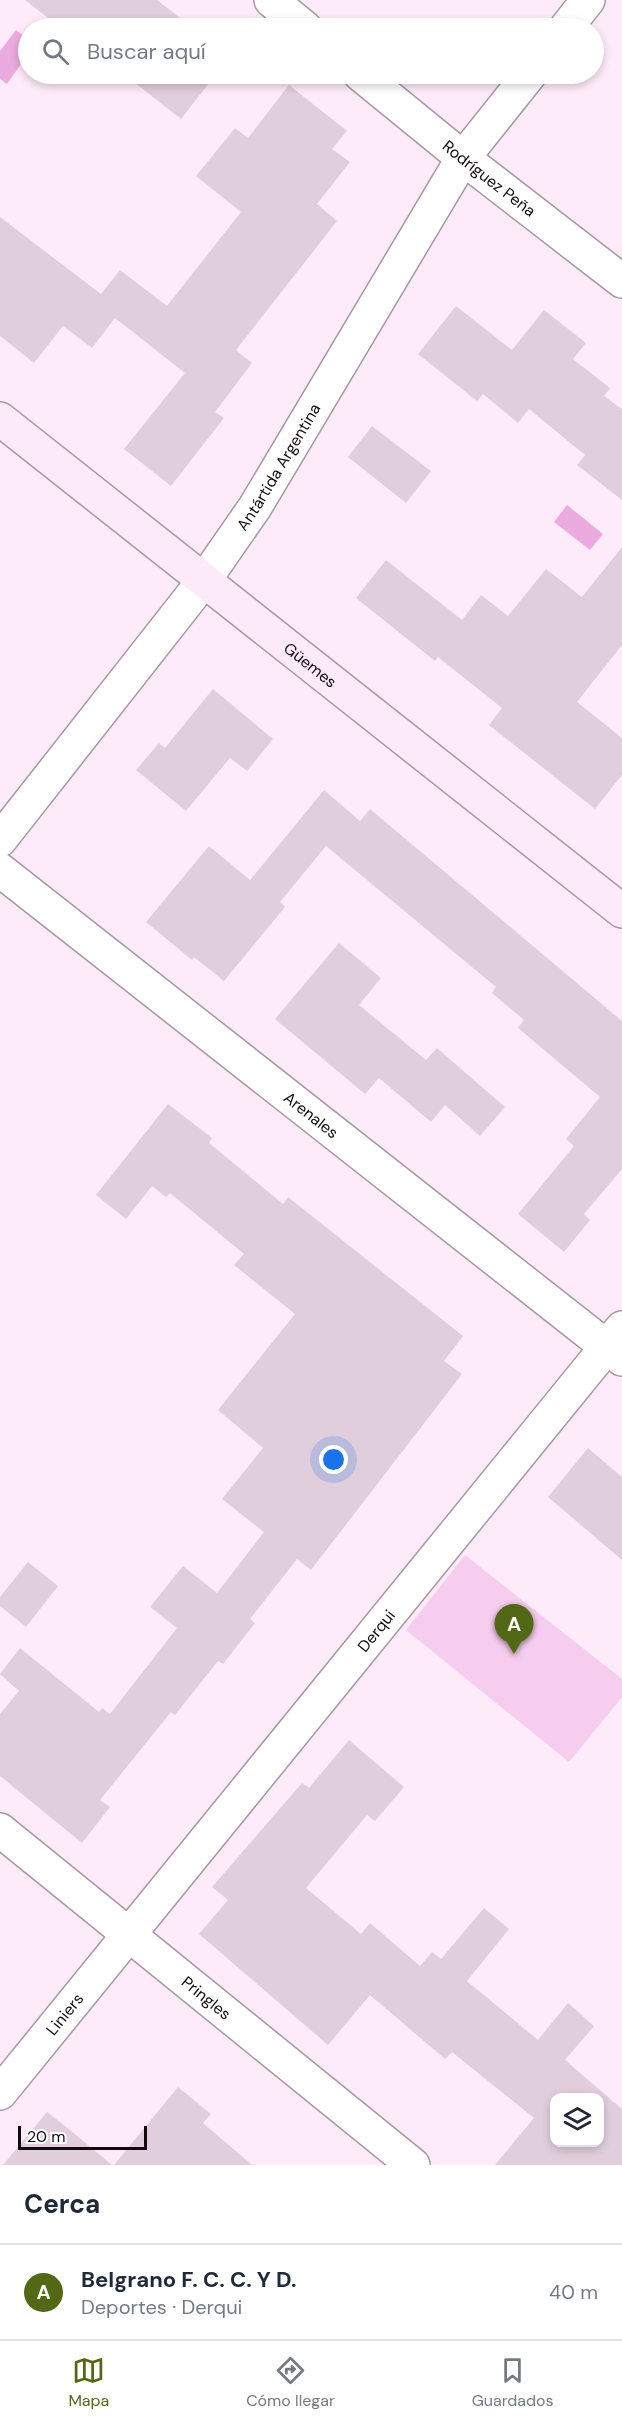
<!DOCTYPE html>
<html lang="es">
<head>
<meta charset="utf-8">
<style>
	:root { --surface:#fff; --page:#f6f6f7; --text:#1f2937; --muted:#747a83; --line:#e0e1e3; --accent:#536815 }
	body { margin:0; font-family:"DM Sans",sans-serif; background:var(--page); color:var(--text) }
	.controls { position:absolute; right:18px; bottom:18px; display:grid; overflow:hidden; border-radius:12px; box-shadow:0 3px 9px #0003 }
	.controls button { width:54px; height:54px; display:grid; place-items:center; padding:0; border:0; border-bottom:2px solid var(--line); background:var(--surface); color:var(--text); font:30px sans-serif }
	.scale { position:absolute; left:18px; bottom:15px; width:129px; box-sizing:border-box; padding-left:6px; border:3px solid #110b10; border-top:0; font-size:16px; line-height:21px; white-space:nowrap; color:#110b10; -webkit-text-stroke:4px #fff; paint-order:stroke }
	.you { position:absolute; left:334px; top:1460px; width:21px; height:21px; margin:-15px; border:4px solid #fff; border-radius:50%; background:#1a73e8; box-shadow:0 0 0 9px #1a73e833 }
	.badge { display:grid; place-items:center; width:39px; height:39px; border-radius:50%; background:var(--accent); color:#fff; font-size:20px; font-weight:700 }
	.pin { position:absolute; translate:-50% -50px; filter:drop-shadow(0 2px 3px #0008) }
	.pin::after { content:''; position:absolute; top:32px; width:21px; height:18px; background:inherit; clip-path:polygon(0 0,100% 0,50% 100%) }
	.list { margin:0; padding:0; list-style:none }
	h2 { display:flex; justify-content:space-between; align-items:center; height:78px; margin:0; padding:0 24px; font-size:26px }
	h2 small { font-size:20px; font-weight:400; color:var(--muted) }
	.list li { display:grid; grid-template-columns:39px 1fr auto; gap:18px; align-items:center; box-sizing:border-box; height:96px; padding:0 24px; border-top:2px solid var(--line) }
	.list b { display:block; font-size:22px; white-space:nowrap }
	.list p { margin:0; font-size:20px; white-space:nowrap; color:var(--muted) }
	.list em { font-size:20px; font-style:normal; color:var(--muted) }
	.icon { flex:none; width:33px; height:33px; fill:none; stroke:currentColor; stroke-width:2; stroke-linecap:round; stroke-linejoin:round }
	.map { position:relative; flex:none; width:622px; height:2165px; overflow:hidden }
	.search { position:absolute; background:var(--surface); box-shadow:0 3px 9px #0003; left:18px; right:18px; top:18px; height:66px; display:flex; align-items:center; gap:15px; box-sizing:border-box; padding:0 21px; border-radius:33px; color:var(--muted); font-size:22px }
	.sheet { height:174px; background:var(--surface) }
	nav { display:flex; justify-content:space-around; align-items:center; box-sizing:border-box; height:84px; border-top:2px solid var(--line); background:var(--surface); font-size:16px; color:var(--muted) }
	nav a { display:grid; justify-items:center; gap:3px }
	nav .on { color:var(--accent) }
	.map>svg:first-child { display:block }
	.green { fill:#f6cdee }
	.water { fill:#ebabdf }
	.building { fill:#e0cedd; fill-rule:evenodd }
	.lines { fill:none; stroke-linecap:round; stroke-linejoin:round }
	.street-casing { stroke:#a796a3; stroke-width:36 }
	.secondary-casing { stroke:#a796a3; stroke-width:36 }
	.street { stroke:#fff; stroke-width:33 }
	.secondary { stroke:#fceaf8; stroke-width:33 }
	.labels { text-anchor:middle; stroke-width:5; stroke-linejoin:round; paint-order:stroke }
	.street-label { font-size:16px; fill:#110b10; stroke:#fff }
</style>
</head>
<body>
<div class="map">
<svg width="622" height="2165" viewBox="0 0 622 2165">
	<rect width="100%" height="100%" fill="#fdebf9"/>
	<path class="green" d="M465,1555L622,1679V1697L569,1762L406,1630Z"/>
	<path class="water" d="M16,30L28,39V54L7,84L0,79V51Z
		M567,505L603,534L590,550L554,522Z"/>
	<path class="building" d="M25,0H157L193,28H61Z
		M118,74H216L181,119L126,76L124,78Z
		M289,85L347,131L332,149L350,162L317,204L337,221L236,350L252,363L215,412L224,418L171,486L124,449L185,373L115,318L92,348L63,326L34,363L0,336V217L101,294L120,270L167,306L241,212L196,176L235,128L248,138Z
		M456,306L512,350L544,310L586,343L573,359L610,388L604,396L622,409V500L577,465L585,455L529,409L518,423L483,394L477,401L418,354Z
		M372,426L431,471L406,503L348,457Z
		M622,547V645L577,702L622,738V775L595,809L489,725L502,708L438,657L435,661L356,598L386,560L462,620L481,595L508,616L546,569L582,597Z
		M213,689L273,739L247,771L230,758L186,811L136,770L159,743L165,748Z
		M324,790L360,821L370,809L622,1021V1169L584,1214L590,1220L564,1252L518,1214L574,1146L566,1139L600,1097L518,1028L524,1020L492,993L496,987L326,846L280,902L285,907L224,981L194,957L192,960L146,922L209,846L250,880Z
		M339,943L381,978L359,1005L426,1060L437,1048L505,1107L480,1136L445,1105L431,1122L379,1078L365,1094L275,1019Z
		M168,1104L212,1138L209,1143L283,1204L288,1197L463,1336L444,1361L462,1374L311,1570L297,1559L250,1619L255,1623L223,1664L218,1661L175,1715L171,1712L100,1800L110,1807L82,1843L0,1776V1714L19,1691L0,1674L20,1648L99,1712L102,1708L110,1714L177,1628L150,1607L183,1566L217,1593L264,1532L222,1499L263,1448L218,1410L295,1314L234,1265L244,1254L170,1193L166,1197L152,1186L126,1219L96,1195Z
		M588,1448L622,1477V1560L548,1497Z
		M28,1562L58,1586L26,1627L0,1606V1597Z
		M349,1740L404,1787L375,1821L367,1815L306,1888L361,1934L370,1923L420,1966L432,1952L441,1959L484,1908L509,1929L467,1981L538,2040L568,2003L594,2026L565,2060L622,2109V2165H495L534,2118L452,2052L445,2059L370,1995L328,2045L199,1934L228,1900L212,1887L302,1783L309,1788ZM555,2097H600V2142H555Z
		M178,2087L211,2114L203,2123L252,2165H114Z
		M47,2112L70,2130L112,2165H3Z"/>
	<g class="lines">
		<defs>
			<g id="street">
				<path d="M271,0L305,28"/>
				<path d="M566,28L588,0"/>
				<path id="s1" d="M360,74L463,158L622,281"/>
				<path id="s2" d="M0,840L205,579L255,507L463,158L530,74"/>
				<path id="s3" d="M0,870L622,1359"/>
				<path id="s4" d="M0,1830L413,2165"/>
				<path id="s5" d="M0,2093L622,1328"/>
			</g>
			<g id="secondary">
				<path id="s6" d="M0,419L622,911"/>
			</g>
		</defs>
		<use href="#street" class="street-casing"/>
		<use href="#secondary" class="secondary-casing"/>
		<use href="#street" class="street"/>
		<use href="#secondary" class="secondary"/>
	</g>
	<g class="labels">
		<g class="street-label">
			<text dy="6" stroke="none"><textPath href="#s1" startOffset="166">Rodríguez Peña</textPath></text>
			<text dy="6" stroke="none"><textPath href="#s2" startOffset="466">Antártida Argentina</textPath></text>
			<text dy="6" stroke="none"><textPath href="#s6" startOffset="396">Güemes</textPath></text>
			<text dy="6" stroke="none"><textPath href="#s3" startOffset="396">Arenales</textPath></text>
			<text dy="6" stroke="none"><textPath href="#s5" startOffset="596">Derqui</textPath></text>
			<text dy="6" stroke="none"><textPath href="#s4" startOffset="266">Pringles</textPath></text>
			<text dy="6" stroke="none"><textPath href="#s5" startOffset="102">Liniers</textPath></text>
		</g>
	</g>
</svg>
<div class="controls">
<button><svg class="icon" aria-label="layers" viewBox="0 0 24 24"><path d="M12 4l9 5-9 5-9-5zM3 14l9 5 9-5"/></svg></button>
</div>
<div class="scale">20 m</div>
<div class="you"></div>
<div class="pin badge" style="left:514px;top:1654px">A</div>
<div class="search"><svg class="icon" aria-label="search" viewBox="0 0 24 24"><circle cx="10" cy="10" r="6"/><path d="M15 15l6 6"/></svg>Buscar aquí</div>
</div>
<section class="sheet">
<h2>Cerca<small></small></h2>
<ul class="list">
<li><span class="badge">A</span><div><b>Belgrano F. C. C. Y D.</b><p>Deportes · Derqui</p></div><em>40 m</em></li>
</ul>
</section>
<nav>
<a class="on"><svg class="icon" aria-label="map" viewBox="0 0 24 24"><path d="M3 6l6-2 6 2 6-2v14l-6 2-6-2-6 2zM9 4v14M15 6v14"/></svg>Mapa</a>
<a><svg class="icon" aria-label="directions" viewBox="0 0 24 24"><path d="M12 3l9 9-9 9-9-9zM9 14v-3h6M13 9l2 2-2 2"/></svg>Cómo llegar</a>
<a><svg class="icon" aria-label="saved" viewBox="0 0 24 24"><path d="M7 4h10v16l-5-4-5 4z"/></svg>Guardados</a>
</nav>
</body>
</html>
